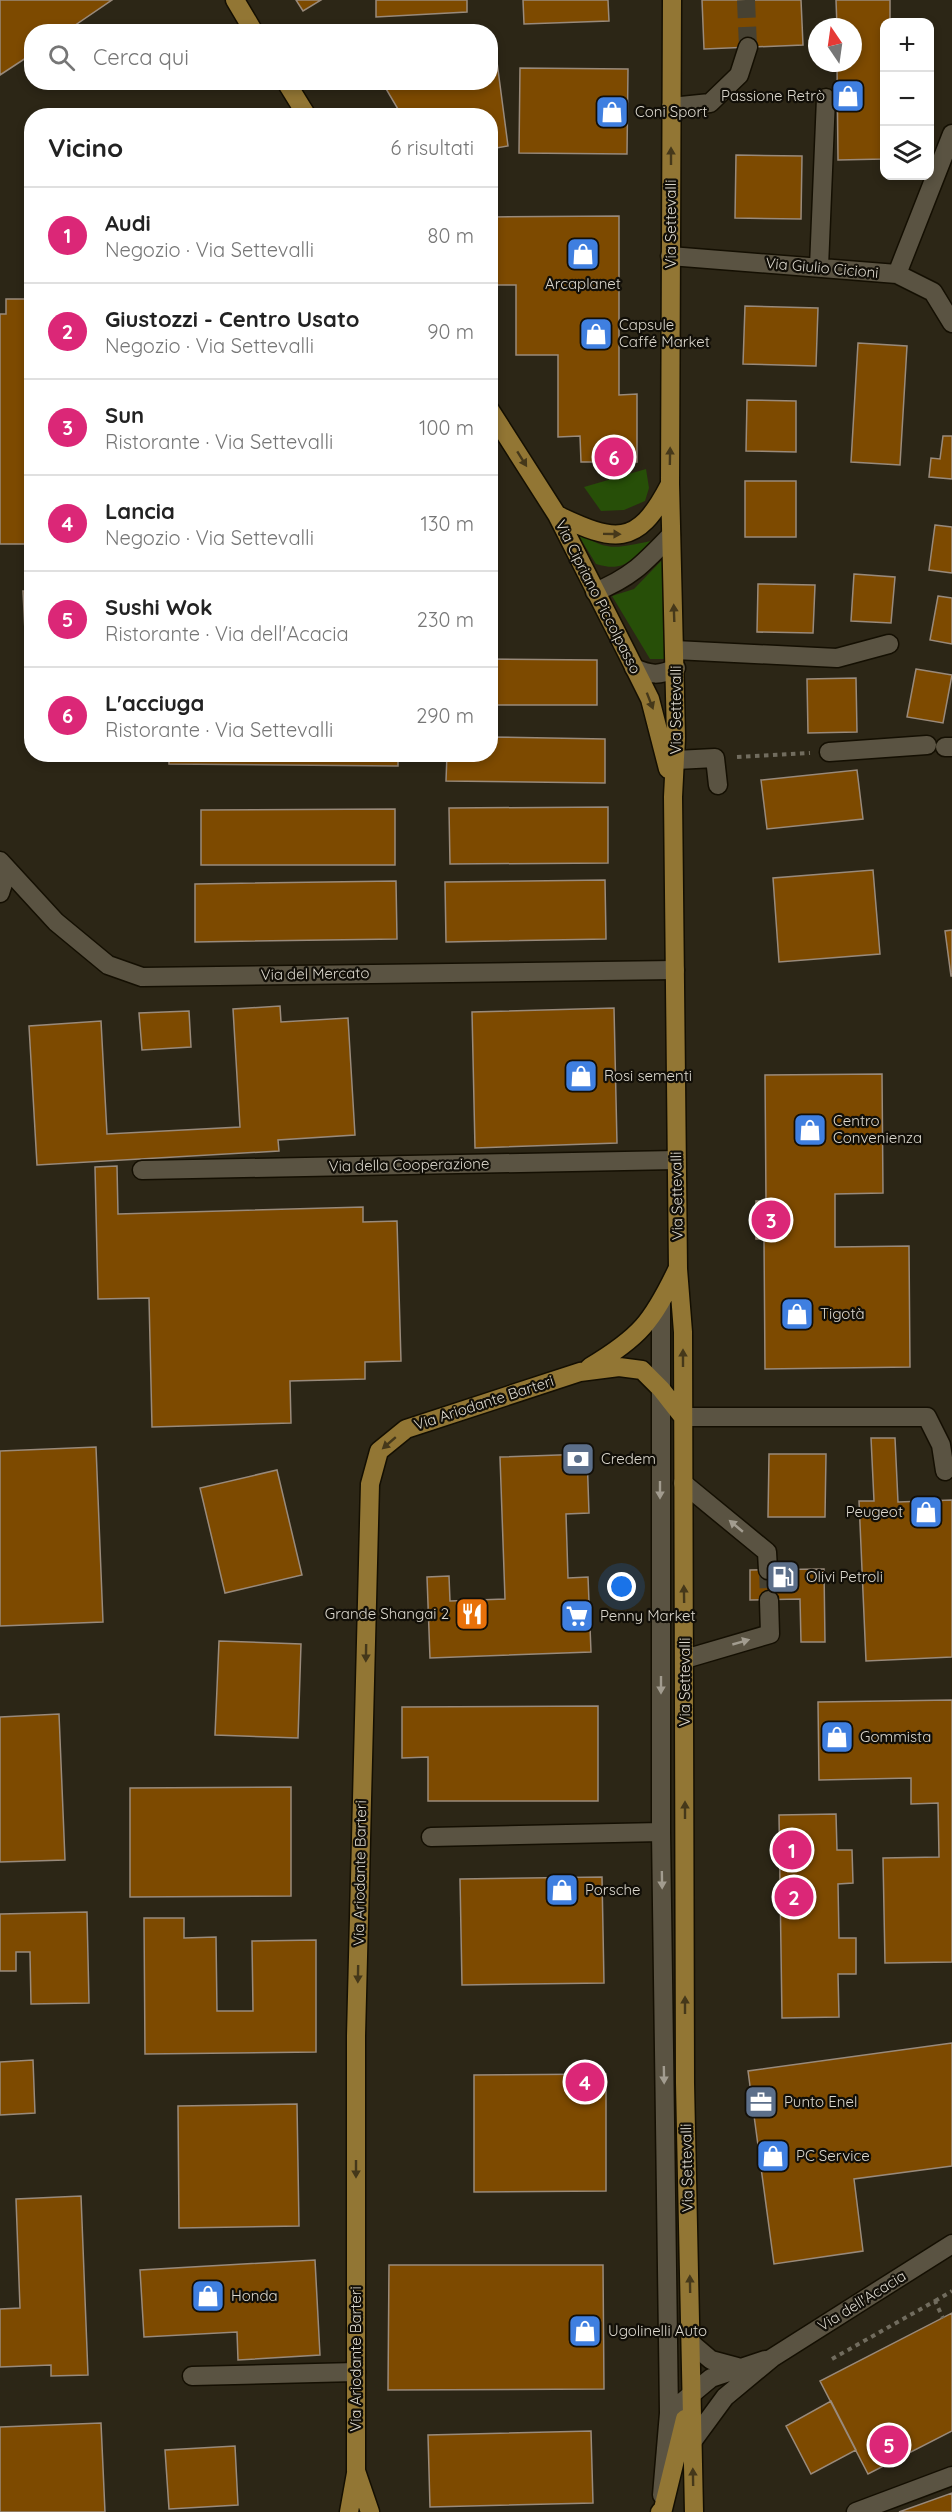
<!DOCTYPE html>
<html lang="it">
<head>
<meta charset="utf-8">
<style>
	:root { --surface:#fff; --page:#f2f2f2; --text:#222; --muted:#767676; --line:#e0e0e0; --accent:#db2777 }
	body { margin:0; font-family:Quicksand,sans-serif; background:var(--page); color:var(--text) }
	.controls { position:absolute; right:18px; top:18px; display:grid; overflow:hidden; border-radius:12px; box-shadow:0 3px 9px #0003 }
	.controls button { width:54px; height:54px; display:grid; place-items:center; padding:0; border:0; border-bottom:2px solid var(--line); background:var(--surface); color:var(--text); font:30px sans-serif }
	.compass { position:absolute; left:808px; top:18px; width:54px; height:54px; border-radius:50%; background:var(--surface); box-shadow:0 3px 9px #0003; rotate:347deg }
	.you { position:absolute; left:622px; top:1587px; width:21px; height:21px; margin:-15px; border:4px solid #fff; border-radius:50%; background:#1a73e8; box-shadow:0 0 0 9px #1a73e833 }
	.badge { display:grid; place-items:center; width:39px; height:39px; border-radius:50%; background:var(--accent); color:#fff; font-size:20px; font-weight:700 }
	.pin { position:absolute; translate:-50% -50%; border:3px solid #fff; box-shadow:0 2px 6px #0006 }
	.list { margin:0; padding:0; list-style:none }
	h2 { display:flex; justify-content:space-between; align-items:center; height:78px; margin:0; padding:0 24px; font-size:26px }
	h2 small { font-size:20px; font-weight:400; color:var(--muted) }
	.list li { display:grid; grid-template-columns:39px 1fr auto; gap:18px; align-items:center; box-sizing:border-box; height:96px; padding:0 24px; border-top:2px solid var(--line) }
	.list b { display:block; font-size:22px; white-space:nowrap }
	.list p { margin:0; font-size:20px; white-space:nowrap; color:var(--muted) }
	.list em { font-size:20px; font-style:normal; color:var(--muted) }
	.icon { flex:none; width:33px; height:33px; fill:none; stroke:currentColor; stroke-width:2; stroke-linecap:round; stroke-linejoin:round }
	.map { position:relative; flex:none; width:952px; height:2512px; overflow:hidden }
	.search { position:absolute; background:var(--surface); box-shadow:0 3px 9px #0003; left:24px; top:24px; width:474px; height:66px; display:flex; align-items:center; gap:15px; box-sizing:border-box; padding:0 21px; border-radius:24px; color:var(--muted); font-size:22px }
	.panel { position:absolute; background:var(--surface); box-shadow:0 3px 9px #0003; left:24px; top:108px; width:474px; height:654px; border-radius:24px }
	.map>svg:first-child { display:block }
	.green { fill:#274f08 }
	.building { fill:#7d4a00; stroke:#998a7b; stroke-width:1.5 }
	.lines { fill:none; stroke-linecap:round; stroke-linejoin:round }
	.minor-tunnel { stroke:#464132; stroke-width:18; stroke-dasharray:18 9; stroke-linecap:butt }
	.minor-casing { stroke:#140f02; stroke-width:21 }
	.major-casing { stroke:#140f02; stroke-width:21 }
	.path { stroke:#716c5e; stroke-width:4; stroke-dasharray:4.5 4.5; stroke-linecap:butt }
	.minor { stroke:#5a5342; stroke-width:18 }
	.major { stroke:#927634; stroke-width:18 }
	.oneway { fill:#45381a }
	.oneway2 { fill:#a29c8f }
	.labels { text-anchor:middle; stroke-width:4.5; stroke-linejoin:round; paint-order:stroke }
	.poi-label { font-size:15px; fill:#dcd8ce; stroke:#120f08; text-anchor:start }
	.street-label { font-size:15px; fill:#dcd8ce; stroke:#120f08 }
</style>
</head>
<body>
<div class="map">
<svg width="952" height="2512" viewBox="0 0 952 2512">
	<rect width="100%" height="100%" fill="#2c2616"/>
	<path class="green" d="M646,469L649,488L645,501L624,510L601,511L584,487Z
		M577,533C610,552 615,548 651,541C632,559 625,573 596,564Z
		M664,558L665,659H650L612,596L634,589Z"/>
	<path class="building" d="M0,0H112L65,32H32V54L0,75Z
		M296,0H321L303,11Z
		M376,0H467V12L376,17Z
		M523,0H608L609,21L524,24Z
		M702,0H801L803,45L704,49Z
		M836,0H890V22H884V159L838,160L837,63H853V27H837Z
		M490,62H497L508,146L490,149V116H402L382,82H490Z
		M520,68L628,69L627,154L519,153Z
		M736,155L802,156L801,219L735,218Z
		M619,216V395L637,394V462H581L580,436L558,437V355H516V285H490V217Z
		M6,299H30L32,544H0V314H6Z
		M745,306L818,308L816,366L743,364Z
		M858,343L907,346L900,465L851,462Z
		M747,400L796,401V452L746,451Z
		M943,436H952V479L929,477L931,458L940,459Z
		M745,481H796V537H745Z
		M935,525L952,527V573L929,570Z
		M854,574L895,577L891,623L851,621Z
		M758,584L815,585L813,633L757,632Z
		M23,591H32V672H27Z
		M938,596L952,598V644L930,640Z
		M490,659L597,660V705H490Z
		M916,669L952,675L943,723L907,717Z
		M856,678L857,732L808,733L807,679Z
		M490,737L605,739V783L446,781L447,754H490Z
		M169,754H398V766L169,764Z
		M857,770L863,819L767,829L761,780Z
		M608,807V863L450,864L449,808Z
		M395,809V865H201V810Z
		M873,870L880,954L779,962L773,878Z
		M605,880L606,939L446,942L445,882Z
		M396,881L397,939L195,942V884Z
		M952,930V976H951L945,931Z
		M280,1006L281,1022L348,1018L355,1135L278,1140L279,1151L37,1165L29,1026L101,1021L107,1134L240,1127L233,1009Z
		M614,1008L617,1143L475,1148L472,1012Z
		M189,1011L191,1047L142,1050L139,1013Z
		M882,1074L883,1193L835,1194V1247L909,1246L910,1367L765,1369L764,1239H756V1201H766L765,1075Z
		M117,1166L118,1214L363,1207V1222L397,1221L401,1361L365,1362V1379L290,1381L291,1423L152,1427L149,1298L98,1299L95,1167Z
		M871,1438H895L898,1502L952,1500V1657L866,1661L859,1501H874Z
		M96,1447L103,1622L0,1626V1451Z
		M587,1454L589,1513L566,1514L568,1578L588,1577L591,1652L430,1658L427,1577L449,1576L450,1601L505,1599L500,1457Z
		M769,1454H826L825,1517H768Z
		M277,1470L302,1575L225,1593L200,1488Z
		M824,1569L825,1642H801L800,1599L750,1600V1570Z
		M219,1641L301,1644L298,1738L215,1735Z
		M952,1700V1962L885,1963L883,1858L939,1857L938,1803L911,1804V1778L819,1780L818,1702Z
		M598,1706V1801H428V1757L402,1758V1707Z
		M59,1714L65,1860L0,1862V1717Z
		M291,1787V1896L130,1897V1788Z
		M836,1814L837,1850H852L853,1883L838,1884L839,1938H856V1974H838L839,2017L782,2018L779,1815Z
		M602,1877L604,1983L462,1985L460,1879Z
		M87,1912L89,2003L31,2004L30,1952H16V1971H0V1914Z
		M144,1918H184V1938L216,1937L217,2011H253L252,1941L316,1940V2052L145,2054Z
		M952,2043V2166L854,2179L863,2251L774,2264L748,2071Z
		M33,2060L35,2113L0,2115V2062Z
		M606,2074V2191L474,2192V2075Z
		M297,2104L299,2226L179,2228L178,2106Z
		M81,2196L88,2375L51,2376V2365L0,2367V2309L20,2308L16,2199Z
		M315,2260L320,2355L238,2360L237,2332L144,2337L140,2270Z
		M389,2265H603L604,2389L388,2390Z
		M952,2313V2431L868,2474L820,2381Z
		M831,2401L856,2450L811,2474L786,2426Z
		M101,2423L105,2512H0V2427Z
		M591,2431L593,2503L430,2507L428,2435Z
		M235,2446L238,2505L169,2509L165,2450Z
		M952,2493V2512H899Z"/>
	<g class="lines">
		<path class="minor-tunnel" d="M746,0L748,47
			M768,1570L769,1600"/>
		<defs>
			<path id="minor" d="M671,107L710,103L739,75L748,47
				M670,256L897,274L933,292L952,323
				M819,267L826,98
				M897,274L952,134
				M595,592C632,577 644,563 671,535
				M675,650L837,658L889,644
				M634,668C651,675 659,676 676,668
				M945,747H952
				M829,752L927,745
				M676,760L715,758L718,785
				M0,861L56,922L108,965L142,977L675,970
				M0,893L7,871
				M142,1170L676,1160
				M661,1303V1832L669,2413L662,2495
				M683,1417H927L941,1445L945,1471
				M683,1483L767,1552L768,1570
				M685,1659L770,1634L769,1600
				M431,1837L661,1832
				M691,2343L711,2360L737,2367
				M192,2376L356,2372
				M669,2413L711,2378L765,2360
				M692,2442L725,2397L772,2358L952,2244
				M856,2512L952,2476"/>
			<path id="major" d="M235,0L254,32
				M672,0L670,484L676,738L673,797L678,1269L683,1332L685,2083L694,2512
				M286,82L307,116
				M490,410L557,515L627,653L650,699L668,769
				M557,515C614,542 637,548 669,486
				M590,1367C640,1337 652,1322 677,1270
				M349,2512L356,2473
				M370,2512L356,2471V2036L370,1484L379,1451L406,1429L580,1372L619,1367L642,1370L661,1389L683,1417
				M660,2512L663,2509L685,2419"/>
		</defs>
		<use href="#minor" class="minor-casing"/>
		<use href="#major" class="major-casing"/>
		<path class="path" d="M737,757L810,753
			M935,2301L952,2291
			M832,2359L935,2301L943,2318"/>
		<use href="#minor" class="minor"/>
		<use href="#major" class="major"/>
	</g>
	<defs><path id="oneway-solid" d="M-6-.8H1V-3.2L6.5 0L1 3.2V.8H-6Z" transform="scale(1.5)"/></defs>
	<g class="oneway">
		<use href="#oneway-solid" transform="translate(671 156) rotate(-90)"/>
		<use href="#oneway-solid" transform="translate(670 456) rotate(-89)"/>
		<use href="#oneway-solid" transform="translate(522 459) rotate(58)"/>
		<use href="#oneway-solid" transform="translate(612 534) rotate(1)"/>
		<use href="#oneway-solid" transform="translate(674 613) rotate(-92)"/>
		<use href="#oneway-solid" transform="translate(650 701) rotate(69)"/>
		<use href="#oneway-solid" transform="translate(683 1358) rotate(-90)"/>
		<use href="#oneway-solid" transform="translate(389 1443) rotate(139)"/>
		<use href="#oneway-solid" transform="translate(684 1594) rotate(-91)"/>
		<use href="#oneway-solid" transform="translate(366 1653) rotate(91)"/>
		<use href="#oneway-solid" transform="translate(685 1810) rotate(-90)"/>
		<use href="#oneway-solid" transform="translate(358 1974) rotate(91)"/>
		<use href="#oneway-solid" transform="translate(685 2005) rotate(-90)"/>
		<use href="#oneway-solid" transform="translate(356 2169) rotate(90)"/>
		<use href="#oneway-solid" transform="translate(690 2284) rotate(-91)"/>
		<use href="#oneway-solid" transform="translate(693 2477) rotate(-91)"/>
	</g>
	<g class="oneway2">
		<use href="#oneway-solid" transform="translate(660 1490) rotate(90)"/>
		<use href="#oneway-solid" transform="translate(736 1526) rotate(-140)"/>
		<use href="#oneway-solid" transform="translate(741 1642) rotate(-16)"/>
		<use href="#oneway-solid" transform="translate(661 1685) rotate(90)"/>
		<use href="#oneway-solid" transform="translate(662 1880) rotate(89)"/>
		<use href="#oneway-solid" transform="translate(664 2075) rotate(89)"/>
	</g>
	<defs>
		<symbol id="shop-square" viewBox="-11 -11 22 22"><rect x="-9" y="-9" width="18" height="18" rx="4" fill="#3f7fe0" stroke="#120f08"/><path d="M-5-2.5h2.3a2.7 3.5 0 0 1 5.4 0H5L5.5 6h-11ZM-1.5-2.5h3a1.5 2.3 0 0 0-3 0Z" fill="#fff"/></symbol>
		<symbol id="bank-square" viewBox="-11 -11 22 22"><rect x="-9" y="-9" width="18" height="18" rx="4" fill="#5c6f8a" stroke="#120f08"/><path d="M-6-4H6V4H-6ZM0-2.3a2.3 2.3 0 1 0 0 4.6a2.3 2.3 0 1 0 0-4.6Z" fill="#fff"/></symbol>
		<symbol id="fuel-square" viewBox="-11 -11 22 22"><rect x="-9" y="-9" width="18" height="18" rx="4" fill="#5c6f8a" stroke="#120f08"/><path d="M-5.5-6h7V0h2V4h1.3V-2.5L3-4.5l.8-.8L6-3V5H2.5V1h-1V6h-7ZM-4.2-4.7v3.2H.2V-4.7Z" fill="#fff"/></symbol>
		<symbol id="restaurant-square" viewBox="-11 -11 22 22"><rect x="-9" y="-9" width="18" height="18" rx="4" fill="#e8710a" stroke="#120f08"/><path d="M-5-6h1v4h1v-4h1v4h1v-4h1v5L-1.5 .5V6h-2V.5L-5-1ZM5-6V6H3V1.5H1.5Q1.5-4 5-6Z" fill="#fff"/></symbol>
		<symbol id="supermarket-square" viewBox="-11 -11 22 22"><rect x="-9" y="-9" width="18" height="18" rx="4" fill="#3f7fe0" stroke="#120f08"/><path d="M-6-5.5h2.5l.6 2H6L4.5 2H-2.5L-4.4-4H-6ZM-1.5 3.2a1.3 1.3 0 1 0 .1 0ZM3 3.2a1.3 1.3 0 1 0 .1 0Z" fill="#fff"/></symbol>
		<symbol id="office-square" viewBox="-11 -11 22 22"><rect x="-9" y="-9" width="18" height="18" rx="4" fill="#5c6f8a" stroke="#120f08"/><path d="M-6-3h4V-5.5h4V-3h4V5H-6ZM-1-4.5V-3h2v-1.5ZM-6 0V1H6V0Z" fill="#fff"/></symbol>
	</defs>
	<g fill-rule="evenodd">
		<use href="#shop-square" x="829" y="77" width="38" height="38"/>
		<use href="#shop-square" x="593" y="93" width="38" height="38"/>
		<use href="#shop-square" x="564" y="235" width="38" height="38"/>
		<use href="#shop-square" x="577" y="315" width="38" height="38"/>
		<use href="#shop-square" x="562" y="1057" width="38" height="38"/>
		<use href="#shop-square" x="791" y="1111" width="38" height="38"/>
		<use href="#shop-square" x="778" y="1295" width="38" height="38"/>
		<use href="#bank-square" x="559" y="1440" width="38" height="38"/>
		<use href="#shop-square" x="907" y="1493" width="38" height="38"/>
		<use href="#fuel-square" x="764" y="1558" width="38" height="38"/>
		<use href="#restaurant-square" x="453" y="1595" width="38" height="38"/>
		<use href="#supermarket-square" x="558" y="1597" width="38" height="38"/>
		<use href="#shop-square" x="818" y="1718" width="38" height="38"/>
		<use href="#shop-square" x="543" y="1871" width="38" height="38"/>
		<use href="#office-square" x="742" y="2083" width="38" height="38"/>
		<use href="#shop-square" x="754" y="2137" width="38" height="38"/>
		<use href="#shop-square" x="189" y="2277" width="38" height="38"/>
		<use href="#shop-square" x="566" y="2312" width="38" height="38"/>
	</g>
	<g class="labels">
		<g class="poi-label">
			<text x="825" y="101" text-anchor="end">Passione Retrò</text>
			<text x="635" y="117">Coni Sport</text>
			<text x="583" y="289" text-anchor="middle">Arcaplanet</text>
			<text x="619" y="330">Capsule<tspan x="619" dy="17">Caffé Market</tspan></text>
			<text x="604" y="1081">Rosi sementi</text>
			<text x="833" y="1126">Centro<tspan x="833" dy="17">Convenienza</tspan></text>
			<text x="820" y="1319">Tigotà</text>
			<text x="601" y="1464">Credem</text>
			<text x="903" y="1517" text-anchor="end">Peugeot</text>
			<text x="806" y="1582">Olivi Petroli</text>
			<text x="449" y="1619" text-anchor="end">Grande Shangai 2</text>
			<text x="600" y="1621">Penny Market</text>
			<text x="860" y="1742">Gommista</text>
			<text x="585" y="1895">Porsche</text>
			<text x="784" y="2107">Punto Enel</text>
			<text x="796" y="2161">PC Service</text>
			<text x="231" y="2301">Honda</text>
			<text x="608" y="2336">Ugolinelli Auto</text>
		</g>
		<g class="street-label">
			<text transform="translate(671 224) rotate(-90)" y="5">Via Settevalli</text>
			<text transform="translate(822 268) rotate(5)" y="5">Via Giulio Cicioni</text>
			<text transform="translate(598 597) rotate(63)" y="5">Via Cipriano Piccolpasso</text>
			<text transform="translate(676 710) rotate(-90)" y="5">Via Settevalli</text>
			<text transform="translate(315 974) rotate(-1)" y="5">Via del Mercato</text>
			<text transform="translate(409 1165) rotate(-1)" y="5">Via della Cooperazione</text>
			<text transform="translate(677 1196) rotate(-91)" y="5">Via Settevalli</text>
			<text transform="translate(484 1403) rotate(-18)" y="5">Via Ariodante Barteri</text>
			<text transform="translate(685 1682) rotate(-90)" y="5">Via Settevalli</text>
			<text transform="translate(360 1873) rotate(-89)" y="5">Via Ariodante Barteri</text>
			<text transform="translate(687 2168) rotate(-91)" y="5">Via Settevalli</text>
			<text transform="translate(862 2301) rotate(-32)" y="5">Via dell'Acacia</text>
			<text transform="translate(356 2359) rotate(-90)" y="5">Via Ariodante Barteri</text>
		</g>
	</g>
</svg>
<div class="controls">
<button>+</button>
<button>−</button>
<button><svg class="icon" aria-label="layers" viewBox="0 0 24 24"><path d="M12 4l9 5-9 5-9-5zM3 14l9 5 9-5"/></svg></button>
</div>
<svg class="compass" viewBox="-18 -18 36 36"><path d="M0-13l5 13h-10z" fill="#e53935"/><path d="M0 13l5-13h-10z" fill="#767676"/></svg>
<div class="you"></div>
<div class="pin badge" style="left:792px;top:1850px">1</div>
<div class="pin badge" style="left:794px;top:1897px">2</div>
<div class="pin badge" style="left:771px;top:1220px">3</div>
<div class="pin badge" style="left:585px;top:2082px">4</div>
<div class="pin badge" style="left:889px;top:2445px">5</div>
<div class="pin badge" style="left:614px;top:457px">6</div>
<div class="search"><svg class="icon" aria-label="search" viewBox="0 0 24 24"><circle cx="10" cy="10" r="6"/><path d="M15 15l6 6"/></svg>Cerca qui</div>
<section class="panel">
<h2>Vicino<small>6 risultati</small></h2>
<ul class="list">
<li><span class="badge">1</span><div><b>Audi</b><p>Negozio · Via Settevalli</p></div><em>80 m</em></li>
<li><span class="badge">2</span><div><b>Giustozzi - Centro Usato</b><p>Negozio · Via Settevalli</p></div><em>90 m</em></li>
<li><span class="badge">3</span><div><b>Sun</b><p>Ristorante · Via Settevalli</p></div><em>100 m</em></li>
<li><span class="badge">4</span><div><b>Lancia</b><p>Negozio · Via Settevalli</p></div><em>130 m</em></li>
<li><span class="badge">5</span><div><b>Sushi Wok</b><p>Ristorante · Via dell'Acacia</p></div><em>230 m</em></li>
<li><span class="badge">6</span><div><b>L'acciuga</b><p>Ristorante · Via Settevalli</p></div><em>290 m</em></li>
</ul>
</section>
</div>
</body>
</html>
